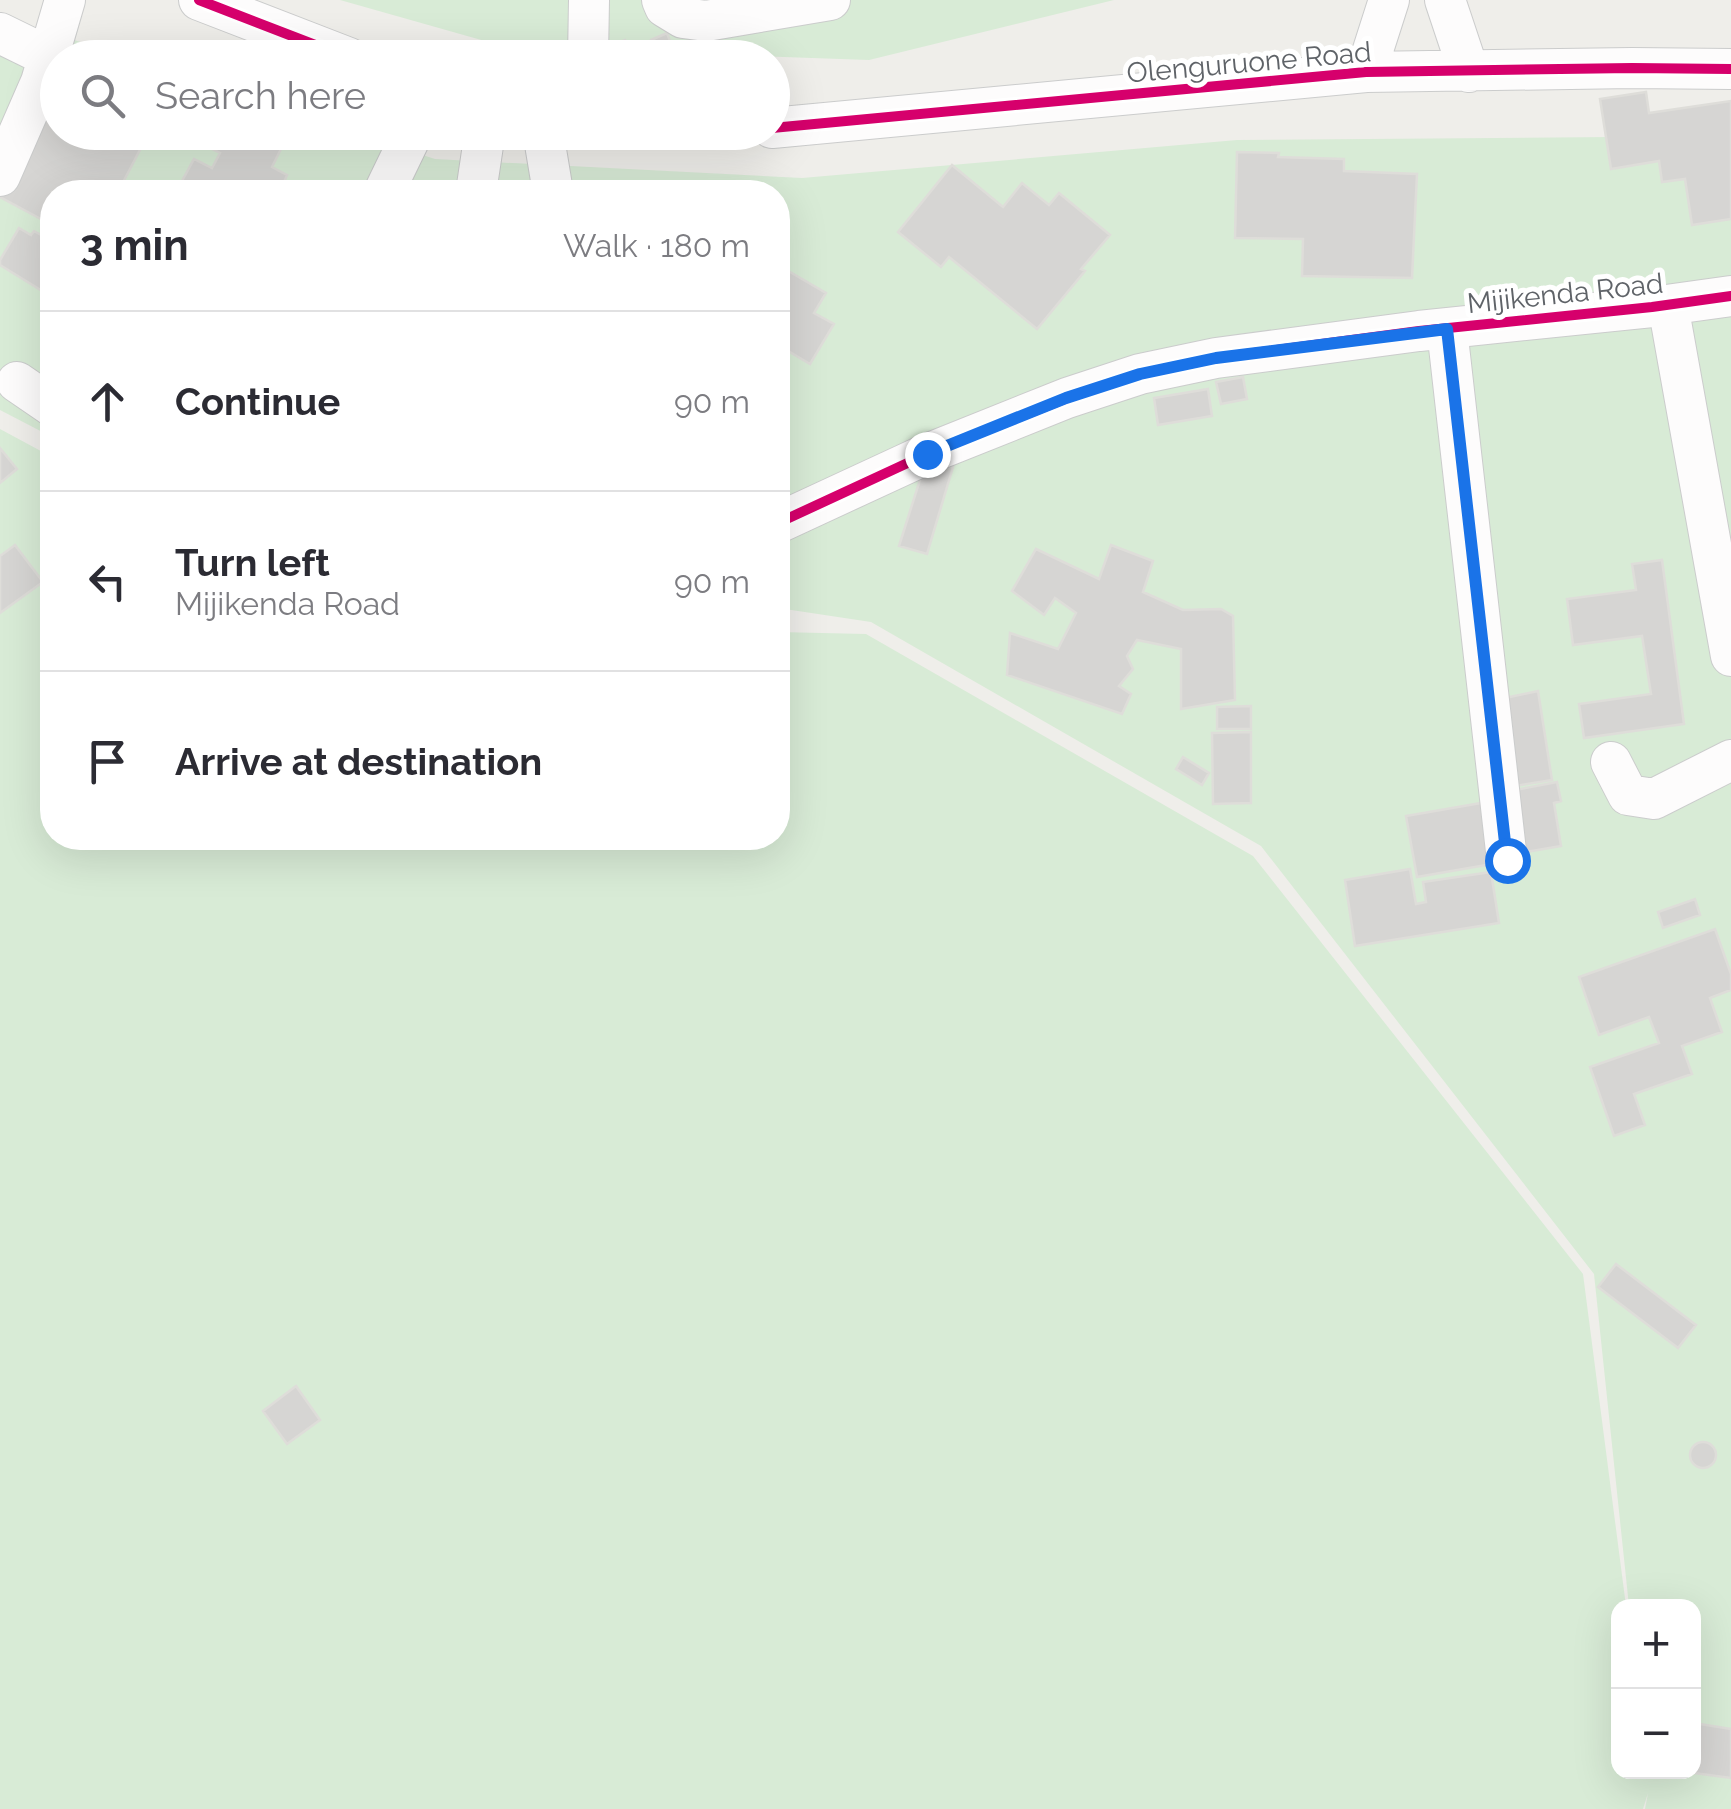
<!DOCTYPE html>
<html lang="en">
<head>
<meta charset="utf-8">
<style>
	:root { --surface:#fff; --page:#f2f2f3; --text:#2b2b33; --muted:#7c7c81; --line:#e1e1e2 }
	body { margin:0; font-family:Raleway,sans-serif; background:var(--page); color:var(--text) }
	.controls { position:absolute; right:30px; bottom:30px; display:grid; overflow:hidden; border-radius:20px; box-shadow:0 10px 40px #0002 }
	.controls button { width:90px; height:90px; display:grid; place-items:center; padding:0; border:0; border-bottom:2px solid var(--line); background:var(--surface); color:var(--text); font:50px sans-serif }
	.stop { position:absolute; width:30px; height:30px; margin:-22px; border:8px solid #1a73e8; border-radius:50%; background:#fff }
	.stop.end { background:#1a73e8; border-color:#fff; box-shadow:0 2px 10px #0008 }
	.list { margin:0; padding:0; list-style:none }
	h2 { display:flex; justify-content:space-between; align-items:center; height:130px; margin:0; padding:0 40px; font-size:42px }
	h2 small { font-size:32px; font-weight:400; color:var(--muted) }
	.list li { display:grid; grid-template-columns:65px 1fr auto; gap:30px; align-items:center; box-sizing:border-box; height:180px; padding:0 40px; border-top:2px solid var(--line) }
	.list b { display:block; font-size:38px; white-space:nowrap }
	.list p { margin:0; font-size:32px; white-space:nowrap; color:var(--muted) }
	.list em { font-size:32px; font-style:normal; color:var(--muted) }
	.icon { flex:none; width:55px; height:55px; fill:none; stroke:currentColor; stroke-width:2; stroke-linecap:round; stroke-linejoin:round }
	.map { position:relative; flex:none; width:1731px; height:1809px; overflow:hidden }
	.search { position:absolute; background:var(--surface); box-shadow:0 10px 40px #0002; left:40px; top:40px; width:750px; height:110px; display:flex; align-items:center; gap:25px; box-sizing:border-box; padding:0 35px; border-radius:55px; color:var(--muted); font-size:38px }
	.panel { position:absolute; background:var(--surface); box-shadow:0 10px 40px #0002; left:40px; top:180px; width:750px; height:670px; border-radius:40px }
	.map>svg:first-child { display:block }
	.green { fill:#d8ebd6 }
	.building { fill:#d6d5d3; stroke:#deddd9; stroke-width:2.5 }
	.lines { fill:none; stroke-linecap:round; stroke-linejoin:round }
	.minor-casing { stroke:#cbcccc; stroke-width:42 }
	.minor { stroke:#fdfcfc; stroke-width:40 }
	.cycleway-casing { stroke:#fff; stroke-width:16 }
	.cycleway { stroke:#d6006c; stroke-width:10 }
	.route { stroke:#1a73e8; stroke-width:12 }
	.labels { text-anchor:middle; stroke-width:10; stroke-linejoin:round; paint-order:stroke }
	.street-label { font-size:28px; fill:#5f6368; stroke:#fff }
</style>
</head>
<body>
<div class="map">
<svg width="1731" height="1809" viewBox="0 0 1731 1809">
	<rect width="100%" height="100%" fill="#efeeea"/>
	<path class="green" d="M340,0H1114L869,60L506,47Z
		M0,16L127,57L58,58V132L354,133L435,159L802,178L1237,140L1731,136V1809H1645L1648,1793L1643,1809H0V429L52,457V838H778V632L866,634L1253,856L1583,1274L1626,1606H1618V1772H1694V1606H1629L1594,1274L1261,846L871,622L778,608V192H52V437L0,410Z"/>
	<path class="building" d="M667,33L675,55L658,58L651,40Z
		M625,40L630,55L623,58H610L606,47Z
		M53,92L58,94V132H120L143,144L118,192H52V225L0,197Z
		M1646,92L1649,113L1731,101V219L1692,225L1685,179L1662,182L1659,161L1611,169L1600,99Z
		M208,132H253L282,147L272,167L287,175L280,192H176L194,159L212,168L220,153L202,144Z
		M1237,152L1279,153L1278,157L1344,159V171L1417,174L1412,278L1302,276L1303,239L1235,238Z
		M952,165L1003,207L1022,183L1049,205L1059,193L1110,235L1081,269L1085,271L1037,329L949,257L941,267L898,232Z
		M19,228L31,235L34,231L52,241V297L0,265V260Z
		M778,265L826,293L814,313L834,324L810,364L788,351L778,369Z
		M1243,377L1247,399L1221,404L1216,382Z
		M1208,389L1212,416L1158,425L1154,398Z
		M0,448L17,469L0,483Z
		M924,467H953L927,554L899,546Z
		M15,545L43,582L0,613V556Z
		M1111,545L1153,561L1143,592L1183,610L1221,609L1233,616L1235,700L1181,709V649L1137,640L1127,656L1133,669L1119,686L1131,694L1122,714L1007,675L1010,633L1058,649L1076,613L1055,598L1044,615L1012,591L1036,549L1099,579Z
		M1662,560L1684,724L1584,738L1579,704L1651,694L1642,636L1573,645L1567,599L1636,590L1632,564Z
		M1538,691L1552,780L1515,786L1505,698Z
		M1251,706V729H1217V707Z
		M1251,732V803L1213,804L1212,733Z
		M1183,757L1209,773L1202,785L1176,769Z
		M1557,782L1561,801L1554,803L1561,846L1526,852L1515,790Z
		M1481,803L1492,864L1417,877L1406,816Z
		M1410,869L1416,904L1426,902L1423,882L1491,872L1499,923L1355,946L1345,880Z
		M1695,899L1700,915L1663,928L1658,912Z
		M1715,929L1731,974V990L1710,998L1722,1032L1682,1046L1692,1074L1634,1094L1645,1125L1614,1136L1590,1067L1659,1043L1649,1017L1599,1035L1579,977Z
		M1616,1264L1696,1325L1678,1348L1598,1287Z
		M296,1386L320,1420L287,1444L263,1411Z
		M1690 1455a13 13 0 1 1 26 0a13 13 0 1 1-26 0Z
		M1694,1723L1731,1729V1778L1687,1772H1694Z"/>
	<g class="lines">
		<defs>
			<path id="minor" d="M199,0L349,58
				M662,0L665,7L683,18L706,21L830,0
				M1445,0L1469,72
				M0,33L49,57
				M588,58L589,0
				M1366,72L1389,0
				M772,128L1366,72L1632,68L1731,69
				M543,132L553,192
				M0,176L41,82L65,0
				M384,192L413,132
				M476,192L485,132
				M1668,305L1731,656
				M1447,329L1507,860
				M17,382L52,406
				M778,523L927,454L1067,398L1140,374L1216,358L1419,331L1652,307L1731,296
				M1611,762L1628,795L1654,799L1731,760"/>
		</defs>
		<use href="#minor" class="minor-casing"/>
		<use href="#minor" class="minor"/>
		<defs>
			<path id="cycleway" d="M199,0L349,58
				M772,128L1366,72L1632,68L1731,69
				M778,523L927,454L1067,398L1140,374L1216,358L1419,331L1652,307L1731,296"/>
		</defs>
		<use href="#cycleway" class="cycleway-casing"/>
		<use href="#cycleway" class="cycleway"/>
	</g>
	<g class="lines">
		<path class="route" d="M927,454L1066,398L1140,374L1216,358L1447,329L1507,860"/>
	</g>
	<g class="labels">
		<g class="street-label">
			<text transform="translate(1249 62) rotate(-5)" y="10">Olenguruone Road</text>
			<text transform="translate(1565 293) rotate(-6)" y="10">Mijikenda Road</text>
		</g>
	</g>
</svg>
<div class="controls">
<button>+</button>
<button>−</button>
</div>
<div class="stop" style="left:1507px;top:860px"></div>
<div class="stop end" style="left:927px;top:454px"></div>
<div class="search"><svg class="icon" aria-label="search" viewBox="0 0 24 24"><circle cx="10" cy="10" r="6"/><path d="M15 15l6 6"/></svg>Search here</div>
<section class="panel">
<h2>3 min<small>Walk · 180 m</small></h2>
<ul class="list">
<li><svg class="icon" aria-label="ahead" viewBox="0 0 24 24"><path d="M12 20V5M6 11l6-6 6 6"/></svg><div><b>Continue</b></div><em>90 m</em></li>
<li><svg class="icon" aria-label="left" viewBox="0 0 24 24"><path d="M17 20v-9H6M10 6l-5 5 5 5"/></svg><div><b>Turn left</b><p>Mijikenda Road</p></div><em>90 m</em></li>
<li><svg class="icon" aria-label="arrive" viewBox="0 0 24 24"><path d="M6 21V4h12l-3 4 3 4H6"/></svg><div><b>Arrive at destination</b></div></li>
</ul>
</section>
</div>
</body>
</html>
